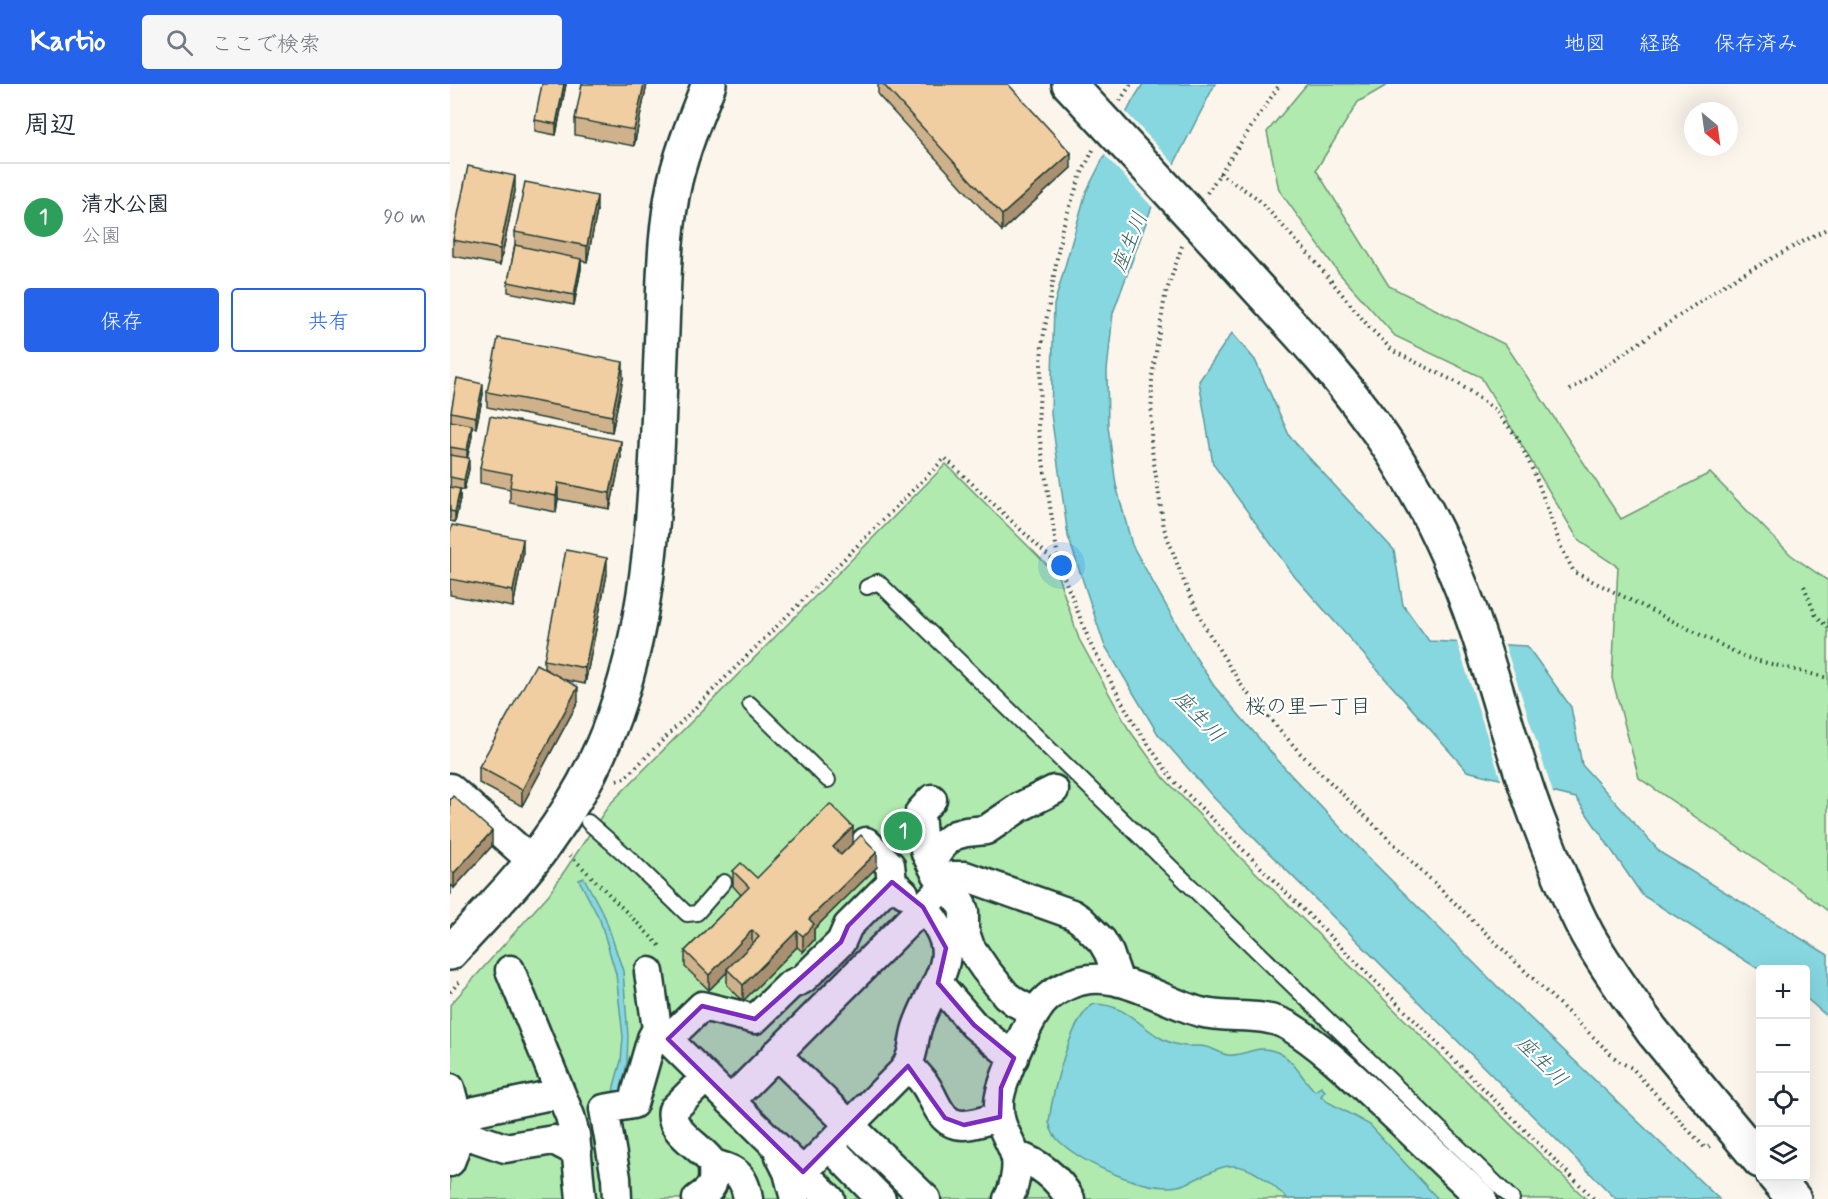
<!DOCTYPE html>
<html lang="ja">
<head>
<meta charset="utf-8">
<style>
	:root { --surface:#fff; --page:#f6f6f7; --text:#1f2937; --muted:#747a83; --line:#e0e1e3; --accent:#2563eb }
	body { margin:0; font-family:Mynerve,"Klee One",sans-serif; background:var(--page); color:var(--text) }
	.controls { position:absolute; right:18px; bottom:18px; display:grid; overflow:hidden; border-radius:6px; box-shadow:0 6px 24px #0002 }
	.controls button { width:54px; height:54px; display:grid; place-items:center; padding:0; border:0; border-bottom:2px solid var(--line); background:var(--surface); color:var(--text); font:30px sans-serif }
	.compass { position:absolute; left:1234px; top:18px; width:54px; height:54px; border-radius:50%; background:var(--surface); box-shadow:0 6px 24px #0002; rotate:151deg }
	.you { position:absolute; left:612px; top:482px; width:21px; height:21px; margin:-15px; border:4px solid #fff; border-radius:50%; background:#1a73e8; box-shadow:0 0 0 9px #1a73e833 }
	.badge { display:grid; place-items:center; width:39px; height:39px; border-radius:50%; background:var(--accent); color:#fff; font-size:20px; font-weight:700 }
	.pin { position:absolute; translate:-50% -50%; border:3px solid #fff; box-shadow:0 2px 6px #0006 }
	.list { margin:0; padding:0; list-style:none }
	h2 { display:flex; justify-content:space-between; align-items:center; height:78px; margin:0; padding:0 24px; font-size:26px }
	h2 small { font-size:20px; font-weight:400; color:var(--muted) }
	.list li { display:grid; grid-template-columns:39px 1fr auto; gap:18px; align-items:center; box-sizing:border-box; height:108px; padding:0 24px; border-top:2px solid var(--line) }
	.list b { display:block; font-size:22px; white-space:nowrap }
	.list p { margin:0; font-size:20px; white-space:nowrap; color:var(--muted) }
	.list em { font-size:20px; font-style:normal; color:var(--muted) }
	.actions { display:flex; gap:12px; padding:18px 24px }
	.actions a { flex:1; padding:14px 0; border:2px solid var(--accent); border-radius:6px; text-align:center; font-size:21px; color:var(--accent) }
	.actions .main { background:var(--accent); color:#fff }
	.icon { flex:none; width:33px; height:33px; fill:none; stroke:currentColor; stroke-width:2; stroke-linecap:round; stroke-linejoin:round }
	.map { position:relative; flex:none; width:1378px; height:1115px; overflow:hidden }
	header { display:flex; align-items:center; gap:36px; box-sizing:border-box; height:84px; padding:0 30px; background:var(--accent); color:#fff }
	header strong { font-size:28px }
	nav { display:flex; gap:33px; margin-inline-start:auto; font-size:21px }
	.search { width:420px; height:54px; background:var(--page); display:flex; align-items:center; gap:15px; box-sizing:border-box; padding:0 21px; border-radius:6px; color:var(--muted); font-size:22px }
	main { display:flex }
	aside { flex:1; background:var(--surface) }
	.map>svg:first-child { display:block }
	.green { fill:#b1eaae; stroke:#689471; stroke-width:1.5 }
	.water { fill:#86d7e0; stroke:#5d999b; stroke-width:1.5 }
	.pier { fill:#fcf5ec }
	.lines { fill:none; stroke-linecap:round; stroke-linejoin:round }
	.lane-casing { stroke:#1f3d34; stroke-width:18 }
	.street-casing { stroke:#1f3d34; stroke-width:33 }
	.secondary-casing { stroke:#1f3d34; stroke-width:38 }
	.path { stroke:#1f3d34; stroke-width:4; stroke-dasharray:1.5 4.5; stroke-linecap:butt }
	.lane { stroke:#fff; stroke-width:14 }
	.street { stroke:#fff; stroke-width:28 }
	.secondary { stroke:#fff; stroke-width:33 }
	.secondary-bridge-casing { stroke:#1f3d34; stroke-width:38; stroke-linecap:butt }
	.secondary-bridge { stroke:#fff; stroke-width:33 }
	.wall { fill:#cfb18b; stroke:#1f3d34; stroke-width:1.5 }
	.shaded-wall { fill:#a99071; stroke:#1f3d34; stroke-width:1.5 }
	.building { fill:#f1cea2; stroke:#1f3d34; stroke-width:1.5 }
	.marked { fill:#7b2cbf; fill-opacity:0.2; stroke:#7b2cbf; stroke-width:4.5; stroke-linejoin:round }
	.labels { text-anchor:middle; stroke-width:4.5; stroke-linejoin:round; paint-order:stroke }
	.water-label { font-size:21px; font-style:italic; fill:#39645f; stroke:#fff }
	.neighbourhood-label { font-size:21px; fill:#1f3d34; stroke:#fff }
</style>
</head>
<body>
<header>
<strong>Kartio</strong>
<div class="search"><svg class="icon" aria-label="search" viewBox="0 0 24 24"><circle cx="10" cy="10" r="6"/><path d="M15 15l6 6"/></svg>ここで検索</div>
<nav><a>地図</a><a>経路</a><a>保存済み</a></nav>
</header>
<main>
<aside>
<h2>周辺<small></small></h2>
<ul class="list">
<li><span class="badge" style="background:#2e9e5b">1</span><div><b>清水公園</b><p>公園</p></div><em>90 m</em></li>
</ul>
<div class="actions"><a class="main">保存</a><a>共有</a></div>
</aside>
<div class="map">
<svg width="1378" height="1115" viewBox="0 0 1378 1115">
	<rect width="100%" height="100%" fill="#fcf5ec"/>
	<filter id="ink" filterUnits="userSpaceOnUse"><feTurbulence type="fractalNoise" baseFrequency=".0167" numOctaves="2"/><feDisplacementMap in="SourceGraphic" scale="12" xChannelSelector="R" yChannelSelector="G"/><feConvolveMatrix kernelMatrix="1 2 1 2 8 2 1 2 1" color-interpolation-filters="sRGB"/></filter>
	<g filter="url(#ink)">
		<path class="green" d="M857,0H939L908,18L866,86L939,202L1056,261L1171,435L1260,389L1341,471L1378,497V827L1344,801L1189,694L1162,594L1168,483L1129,457L1031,293L945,252L888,188L829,106L817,48Z
			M496,380L608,492L629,555L678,644L714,694L790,773L1136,1115H0V921L99,810L159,721Z"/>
		<path class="water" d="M693,0H765L701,125L663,229L657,287L658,342L666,401L682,461L744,571L764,602L839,689L923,778L1057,912L1269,1115H1166L764,714L708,650L654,560L618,452L601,330L604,221L636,108L683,16Z
			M782,249L805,276L840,353L944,466L953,521L979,557L1077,562L1121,623L1132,681L1211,769L1378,871V933L1356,914V886H1310L1192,811L1126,714L1017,687L845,493L763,380L749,297Z
			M134,794L155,833L173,887L178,952L177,979L169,1016L180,1088L181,1115H174L162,1019L164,1002L171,977L173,953L166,890L150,836L129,796Z
			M644,920C683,920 695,954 729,961C739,964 748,960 756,963C764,964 770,970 778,971C796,973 806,959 827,968C844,975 852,995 865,1007L871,1003L875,1007L871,1012L878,1018L920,1041L988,1115H838C823,1102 805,1083 784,1082C767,1080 747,1098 728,1102C695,1108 634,1080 610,1058C603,1052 601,1046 599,1038C602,1011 620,933 644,920Z"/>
		<path class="pier" d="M674,26L726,82L704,125L652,68Z
			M1006,555L1054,558L1104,712L1052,699Z"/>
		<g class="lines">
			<defs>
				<path id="lane" d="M417,503L428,498L1062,1115
					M300,620L378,696
					M138,738L179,774L237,830L247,829L274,798"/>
				<path id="street" d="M0,704L82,777
					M482,715L470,728L472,753L476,769L486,789L511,819L514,828V846L520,863L535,885L556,911L565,918L585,929
					M416,758L440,781L442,798L454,809
					M481,778L494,759L505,751L516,748L536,746L570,723L604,706
					M492,796L503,792H515L622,830L631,836L652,857L659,869L669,898
					M60,886L120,1032L125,1051L131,1115
					M199,888L207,945L380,1115
					M488,899L524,941L564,974
					M218,955L252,922L305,935L340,901L353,895L391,858L398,842L442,798
					M326,970L476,1115
					M458,981C464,987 471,994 476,1002C486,1017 490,1041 513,1041C525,1041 538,1035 550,1033
					M0,1004C7,1029 12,1052 0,1078
					M280,1017L496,800
					M7,1031L110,1009
					M8,1048L55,1064L104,1056L127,1068
					M379,1062L431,1115
					M565,1071C589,1079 608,1094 620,1115
					M330,1072L338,1088L345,1115
					M263,1080C286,1086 294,1090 298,1115
					M353,1088L453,987C467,967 461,957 469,938C487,890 517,871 473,823
					M167,1115L166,1094L154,1025L183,1020L202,954L207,945
					M247,1115C264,1103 264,1101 263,1080C253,1063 218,1048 223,1026L256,993
					M558,1115C564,1105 569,1083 565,1071C559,1052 548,1043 549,1020C549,1001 575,945 586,928C593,915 603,908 616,902C661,879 707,916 750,928C779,936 812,927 839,942C873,963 901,991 930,1018C964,1050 998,1083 1032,1115"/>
				<path id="secondary" d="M619,0L660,44
					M0,869C31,834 66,801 93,763C122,724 148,678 164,632C208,508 206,376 212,247C214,198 214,146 225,97C233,64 246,32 259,0
					M1203,948L1310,1077
					M1324,1092L1344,1115"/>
			</defs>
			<use href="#lane" class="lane-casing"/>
			<use href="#street" class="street-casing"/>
			<use href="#secondary" class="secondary-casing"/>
			<path class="path" d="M670,17L681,0
				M643,66L630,93L612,145L592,261L588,343L609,481L641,561L683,638L722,695L1144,1115
				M769,89L807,114L864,176L919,243L943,267L1008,299L1044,325L1067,353L1086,393L1111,463L1124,488L1297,574L1378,594
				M757,109L830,0
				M732,162L715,212L702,293L701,360L714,444L734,498L755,543L793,604L850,669L1168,977L1182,984L1254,1063H1258L1262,1060
				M1120,306L1280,197L1378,144
				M1354,502L1365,530L1378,544
				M167,696L175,694L495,374L608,481
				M120,771L212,864
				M0,908L12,895"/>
			<use href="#lane" class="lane"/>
			<use href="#street" class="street"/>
			<use href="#secondary" class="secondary"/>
			<defs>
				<path id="secondary-bridge" d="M660,44C708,95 755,146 802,198C839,239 878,279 911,324C946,369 975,420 998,472C1037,557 1055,650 1088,736C1103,775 1118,814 1137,850C1156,884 1180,916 1203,948"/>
			</defs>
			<use href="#secondary-bridge" class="secondary-bridge-casing"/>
			<use href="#secondary-bridge" class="secondary-bridge"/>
		</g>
		<path class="wall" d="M116,0L106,51L85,47V36Z
			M197,0L184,62L125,51V35Z
			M428,0H558L621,84L552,147L428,11Z
			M65,107L50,181L3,172V156Z
			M147,127L137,178L131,177V185L124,221L58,208V198L65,161V148Z
			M173,294L162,348L37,323V308Z
			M33,310L26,344L22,343V352L17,374L19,385L14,406L10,405V415L5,438L0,437L1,328Z
			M171,373L160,425L108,415L106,428L60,419V405L30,399V384Z
			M0,449L73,470L63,523L0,511Z
			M157,490L135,600L116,596L128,618L72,722L29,699V683L94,584V576Z
			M0,716L42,762L4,804L1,801V810L0,811Z
			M403,759L427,783L364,845V856L353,868L347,863L293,917L277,901V888L259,906L235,883V867L291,811L283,802V787L307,794Z"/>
		<path class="shaded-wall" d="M114,0H116L106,51V40Z
			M194,0H197L184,62V46Z
			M621,69V84L552,147V131Z
			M65,92V107L50,181V165Z
			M147,112V127L137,178V162Z
			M131,175V185L124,221V211Z
			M173,278V294L162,348V332Z
			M33,300V310L26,344V333Z
			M22,341V352L17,376V366Z
			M171,357V373L160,425V409Z
			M19,374V385L14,406V396Z
			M108,399V415L106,428V412Z
			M10,405V415L5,438V428Z
			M73,455V470L63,523V507Z
			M157,474V490L135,600V584Z
			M128,603V618L72,722V706Z
			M403,743V759L383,779V763Z
			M42,747V762L4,804V789Z
			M427,768V783L364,845V856L353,868V852L359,835Z
			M302,846V861L277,885V888L259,906V891Z
			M347,847V863L293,917V901Z"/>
		<path class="building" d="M92,0H114L106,40L85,36Z
			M132,0H194L184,46L125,35Z
			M433,0H558L621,69L552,131Z
			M18,82L65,92L50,165L3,156Z
			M75,98L147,112L137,162L65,148Z
			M65,161L131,175L124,211L58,198Z
			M48,254L173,278L162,332L37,308Z
			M7,294L33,300L26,333L1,328Z
			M40,332L171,357L160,409L108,399L106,412L60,403L62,390L30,384Z
			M0,337L22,341L17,366L0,363Z
			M0,371L19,374L14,396L0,393Z
			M0,403L10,405L5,428L0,427Z
			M2,441L73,455L63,507L0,495V449Z
			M116,466L157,474L135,584L94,576Z
			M86,580L128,603L72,706L29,683Z
			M3,712L42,747L4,789L0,785V716Z
			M380,720L403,743L383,763L391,771L411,751L427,768L359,835L364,840L353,852L347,847L293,901L277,885L309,853L302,846L259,891L235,867L299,803L283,787L291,779L307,794Z"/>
	</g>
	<path class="marked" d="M442,798L473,823L496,864L488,899L524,941L564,974L551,1004L550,1033L514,1041L495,1034L458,982L353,1088L218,955L252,922L305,935L391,858L398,842Z"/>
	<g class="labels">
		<g class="water-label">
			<text transform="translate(679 158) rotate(-68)" y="7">座生川</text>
			<text transform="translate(749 632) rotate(46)" y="7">座生川</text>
			<text transform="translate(1092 977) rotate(45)" y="7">座生川</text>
		</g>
		<g class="neighbourhood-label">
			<text x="858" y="629">桜の里一丁目</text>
		</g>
	</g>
</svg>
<div class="controls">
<button>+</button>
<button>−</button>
<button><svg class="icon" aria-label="locate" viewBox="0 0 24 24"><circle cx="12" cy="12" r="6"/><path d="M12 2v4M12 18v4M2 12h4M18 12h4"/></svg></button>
<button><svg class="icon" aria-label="layers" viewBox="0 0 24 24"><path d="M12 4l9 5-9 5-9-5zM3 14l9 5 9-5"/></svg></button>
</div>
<svg class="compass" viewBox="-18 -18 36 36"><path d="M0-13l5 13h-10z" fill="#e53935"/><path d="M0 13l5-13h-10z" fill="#747a83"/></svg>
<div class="you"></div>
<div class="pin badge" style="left:453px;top:747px;background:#2e9e5b">1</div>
</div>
</main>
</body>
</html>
